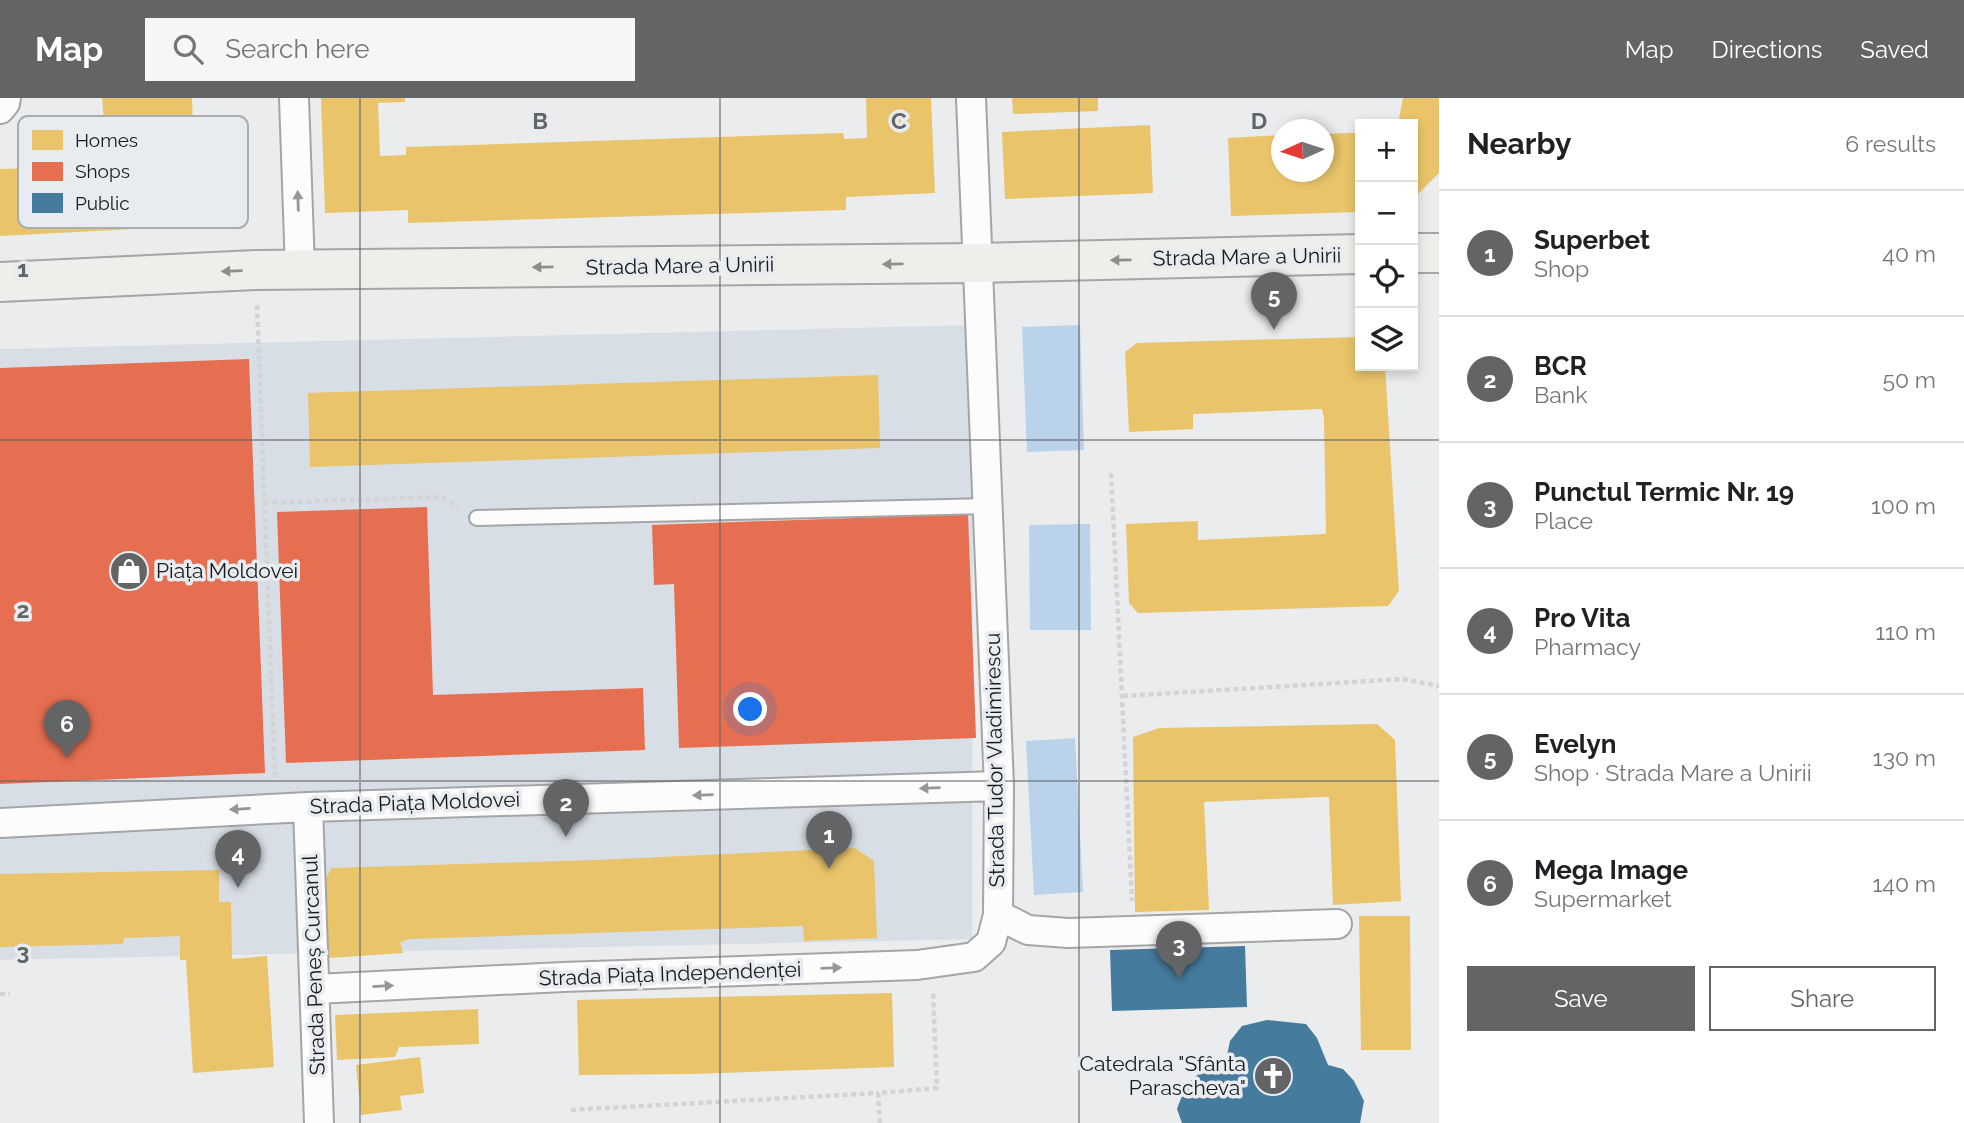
<!DOCTYPE html>
<html lang="en">
<head>
<meta charset="utf-8">
<style>
	:root { --surface:#fff; --page:#f6f6f6; --text:#202124; --muted:#757577; --line:#e0e0e0; --accent:#626465 }
	body { margin:0; font-family:Raleway,sans-serif; background:var(--page); color:var(--text) }
	.controls { position:absolute; right:21px; top:21px; display:grid; overflow:hidden; border-radius:0px; box-shadow:0 4px 10px #0003 }
	.controls button { width:63px; height:63px; display:grid; place-items:center; padding:0; border:0; border-bottom:2px solid var(--line); background:var(--surface); color:var(--text); font:35px sans-serif }
	.compass { position:absolute; left:1271px; top:21px; width:63px; height:63px; border-radius:50%; background:var(--surface); box-shadow:0 4px 10px #0003; rotate:267deg }
	.you { position:absolute; left:751px; top:612px; width:24px; height:24px; margin:-18px; border:5px solid #fff; border-radius:50%; background:#1a73e8; box-shadow:0 0 0 10px #1a73e833 }
	.badge { display:grid; place-items:center; width:46px; height:46px; border-radius:50%; background:var(--accent); color:#fff; font-size:23px; font-weight:700 }
	.pin { position:absolute; translate:-50% -58px; filter:drop-shadow(0 2px 4px #0008) }
	.pin::after { content:''; position:absolute; top:37px; width:24px; height:21px; background:inherit; clip-path:polygon(0 0,100% 0,50% 100%) }
	.list { margin:0; padding:0; list-style:none }
	h2 { display:flex; justify-content:space-between; align-items:center; height:91px; margin:0; padding:0 28px; font-size:30px }
	h2 small { font-size:23px; font-weight:400; color:var(--muted) }
	.list li { display:grid; grid-template-columns:46px 1fr auto; gap:21px; align-items:center; box-sizing:border-box; height:126px; padding:0 28px; border-top:2px solid var(--line) }
	.list b { display:block; font-size:26px; white-space:nowrap }
	.list p { margin:0; font-size:23px; white-space:nowrap; color:var(--muted) }
	.list em { font-size:23px; font-style:normal; color:var(--muted) }
	.actions { display:flex; gap:14px; padding:21px 28px }
	.actions a { flex:1; padding:16px 0; border:2px solid var(--accent); border-radius:0px; text-align:center; font-size:24px; color:var(--accent) }
	.actions .main { background:var(--accent); color:#fff }
	.icon { flex:none; width:38px; height:38px; fill:none; stroke:currentColor; stroke-width:2; stroke-linecap:round; stroke-linejoin:round }
	.map { position:relative; flex:none; width:1439px; height:1025px; overflow:hidden }
	header { display:flex; align-items:center; gap:42px; box-sizing:border-box; height:98px; padding:0 35px; background:var(--accent); color:#fff }
	header strong { font-size:33px }
	nav { display:flex; gap:38px; margin-inline-start:auto; font-size:24px }
	.search { width:490px; height:63px; background:var(--page); display:flex; align-items:center; gap:18px; box-sizing:border-box; padding:0 24px; border-radius:0px; color:var(--muted); font-size:26px }
	main { display:flex }
	aside { flex:1; background:var(--surface) }
	.map>svg:first-child { display:block }
	.built { fill:#d8dee5 }
	.green { fill:#bad3eb }
	.homes { fill:#e9c46a }
	.shops { fill:#e76f51 }
	.public { fill:#457b9d }
	.lines { fill:none; stroke-linecap:round; stroke-linejoin:round }
	.lane-casing { stroke:#a4a5a6; stroke-width:18 }
	.street-casing { stroke:#a4a5a6; stroke-width:32 }
	.secondary-casing { stroke:#a4a5a6; stroke-width:42 }
	.path { stroke:#d4d4d4; stroke-width:4.5; stroke-dasharray:5 3.5; stroke-linecap:butt }
	.lane { stroke:#fcfcfc; stroke-width:14 }
	.street { stroke:#fcfcfc; stroke-width:28 }
	.secondary { stroke:#eeefeb; stroke-width:38 }
	.oneway { fill:#959697 }
	.oneway2 { fill:#8e8f8d }
	.grid { fill:none; stroke:#626465; stroke-width:2; stroke-opacity:0.55 }
	.labels { text-anchor:middle; stroke-width:7; stroke-linejoin:round; paint-order:stroke }
	.street-label { font-size:21px; fill:#181a1b; stroke:#e8ecf0 }
	.poi-label { font-size:21px; fill:#181a1b; stroke:#e8ecf0; text-anchor:start }
	.key { fill:#e8ecf0; stroke:#aaadb0; stroke-width:2 }
	.key-label { font-size:19px; fill:#181a1b }
	.grid-label { font-size:23px; text-anchor:middle; font-weight:bold; fill:#626465; stroke:#e8ecf0; stroke-width:7; stroke-linejoin:round; paint-order:stroke }
</style>
</head>
<body>
<header>
<strong>Map</strong>
<div class="search"><svg class="icon" aria-label="search" viewBox="0 0 24 24"><circle cx="10" cy="10" r="6"/><path d="M15 15l6 6"/></svg>Search here</div>
<nav><a>Map</a><a>Directions</a><a>Saved</a></nav>
</header>
<main>
<div class="map">
<svg width="1439" height="1025" viewBox="0 0 1439 1025">
	<rect width="100%" height="100%" fill="#eaecee"/>
	<path class="built" d="M973,227L972,841L0,862V251Z"/>
	<path class="green" d="M1080,227L1084,352L1027,354L1022,229Z
		M1090,426L1091,532H1030L1029,427Z
		M1075,640L1083,794L1034,797L1026,643Z"/>
	<path class="homes" d="M102,0H192L193,28H199L200,43L188,44L190,94L170,95L172,129L0,138V71L133,67L136,73H141L140,47H132L130,23L104,24Z
		M321,0H405V4L378,5L380,58L406,57V49L843,35L844,41L867,40L866,0H931L935,95L846,99V112L408,125V112L325,115Z
		M1012,0H1098V13L1013,16Z
		M1403,0H1439V75L1413,101V26H1398Z
		M1150,27L1153,95L1005,101L1002,34Z
		M1346,35H1360V114L1231,118L1228,40L1282,37V74H1324V36Z
		M1360,239V268H1385L1399,493L1388,508L1138,515L1129,505L1126,426L1198,423V442L1326,436L1324,321L1322,311L1193,316V331L1129,334L1125,254L1137,245Z
		M878,277L880,350L310,369L308,295Z
		M1377,626L1395,642L1401,803L1333,807L1329,699H1321L1204,704L1209,812L1135,814L1133,639L1159,630Z
		M855,750L874,763L877,840L804,843L803,828L410,841L400,844L403,855L329,860L325,781L332,770L596,762Z
		M219,772V804H231L232,861L267,858L274,969L193,975L186,862H180V838L124,840L123,846L0,849V776Z
		M1359,818H1410L1411,952H1361Z
		M892,895L894,969L691,976L579,977L577,902Z
		M478,911L479,946L399,949L395,959L337,962L335,917Z
		M420,959L424,995L400,998L402,1012L361,1017L356,967Z"/>
	<path class="shops" d="M249,261L265,675L0,686V270Z
		M427,409L433,597L643,590L645,652L286,665L277,414Z
		M968,416L976,640L679,650L674,486L654,487L652,427Z"/>
	<path class="public" d="M1245,848L1247,909L1112,913L1110,852Z
		M1267,922L1306,926L1317,940L1328,967L1343,971L1354,983L1364,1003L1360,1025H1182L1177,1011L1186,987L1202,973L1225,967L1230,943L1242,928Z"/>
	<g class="lines">
		<defs>
			<path id="lane" d="M477,420L989,408"/>
			<path id="street" d="M294,0L300,171
				M0,11L5,5L6,0
				M308,709L319,1025
				M0,725L308,709L999,688
				M998,817L1028,832L1068,835L1337,826
				M315,891L563,879L917,867L974,859L991,844L998,817L999,688L971,0"/>
			<path id="secondary" d="M1413,155H1439
				M0,184L256,172L978,165L1360,156"/>
		</defs>
		<use href="#lane" class="lane-casing"/>
		<use href="#street" class="street-casing"/>
		<use href="#secondary" class="secondary-casing"/>
		<path class="path" d="M257,207L275,681
			M1111,375L1132,803
			M264,405L442,399L458,409
			M1123,598L1403,581L1439,588
			M0,896H10
			M571,1012L878,995
			M880,1025L878,995L937,990L933,894"/>
		<use href="#lane" class="lane"/>
		<use href="#street" class="street"/>
		<use href="#secondary" class="secondary"/>
	</g>
	<defs><path id="oneway-solid" d="M-6-.8H1V-3.2L6.5 0L1 3.2V.8H-6Z" transform="scale(1.75)"/></defs>
	<g class="oneway">
		<use href="#oneway-solid" transform="translate(298 103) rotate(-92)"/>
		<use href="#oneway-solid" transform="translate(930 690) rotate(178)"/>
		<use href="#oneway-solid" transform="translate(703 697) rotate(178)"/>
		<use href="#oneway-solid" transform="translate(240 711) rotate(177)"/>
		<use href="#oneway-solid" transform="translate(831 870) rotate(-2)"/>
		<use href="#oneway-solid" transform="translate(383 888) rotate(-3)"/>
	</g>
	<g class="oneway2">
		<use href="#oneway-solid" transform="translate(1121 162) rotate(179)"/>
		<use href="#oneway-solid" transform="translate(893 166) rotate(179)"/>
		<use href="#oneway-solid" transform="translate(543 169) rotate(179)"/>
		<use href="#oneway-solid" transform="translate(232 173) rotate(178)"/>
	</g>
	<path class="grid" d="M360,0V1025M720,0V1025M1079,0V1025M0,342H1439M0,683H1439"/>
	<defs>
		<symbol id="shop-disc" viewBox="-11 -11 22 22"><circle r="9.5" fill="#626465" stroke="#e8ecf0"/><path d="M-5-2.5h2.3a2.7 3.5 0 0 1 5.4 0H5L5.5 6h-11ZM-1.5-2.5h3a1.5 2.3 0 0 0-3 0Z" fill="#fff"/></symbol>
		<symbol id="church-disc" viewBox="-11 -11 22 22"><circle r="9.5" fill="#626465" stroke="#e8ecf0"/><path d="M-1.2-6h2.4v3.5h3.3v2.4h-3.3V6h-2.4V-.1h-3.3v-2.4h3.3Z" fill="#fff"/></symbol>
	</defs>
	<g fill-rule="evenodd">
		<use href="#shop-disc" x="107" y="451" width="44" height="44"/>
		<use href="#church-disc" x="1251" y="956" width="44" height="44"/>
	</g>
	<g class="labels">
		<g class="street-label">
			<text transform="translate(1247 159) rotate(-1)" y="7">Strada Mare a Unirii</text>
			<text transform="translate(680 168) rotate(-1)" y="7">Strada Mare a Unirii</text>
			<text transform="translate(995 662) rotate(-91)" y="7">Strada Tudor Vladimirescu</text>
			<text transform="translate(415 705) rotate(-2)" y="7">Strada Piața Moldovei</text>
			<text transform="translate(314 867) rotate(-92)" y="7">Strada Peneș Curcanul</text>
			<text transform="translate(670 876) rotate(-2)" y="7">Strada Piața Independenței</text>
		</g>
		<g class="poi-label">
			<text x="156" y="480">Piața Moldovei</text>
			<text x="1246" y="973" text-anchor="end">Catedrala "Sfânta<tspan x="1246" dy="24">Parascheva"</tspan></text>
		</g>
	</g>
	<rect x="18" y="18" width="230" height="112" rx="10" class="key"/>
	<rect x="32" y="32" width="31" height="20" fill="#e9c46a"/>
	<rect x="32" y="64" width="31" height="19" fill="#e76f51"/>
	<rect x="32" y="95" width="31" height="20" fill="#457b9d"/>
	<g class="key-label">
		<text x="75" y="49">Homes</text>
		<text x="75" y="80">Shops</text>
		<text x="75" y="112">Public</text>
	</g>
	<g class="grid-label">
		<text x="540" y="31">B</text>
		<text x="899" y="31">C</text>
		<text x="1259" y="31">D</text>
		<text x="23" y="179">1</text>
		<text x="23" y="520">2</text>
		<text x="23" y="862">3</text>
	</g>
</svg>
<div class="controls">
<button>+</button>
<button>−</button>
<button><svg class="icon" aria-label="locate" viewBox="0 0 24 24"><circle cx="12" cy="12" r="6"/><path d="M12 2v4M12 18v4M2 12h4M18 12h4"/></svg></button>
<button><svg class="icon" aria-label="layers" viewBox="0 0 24 24"><path d="M12 4l9 5-9 5-9-5zM3 14l9 5 9-5"/></svg></button>
</div>
<svg class="compass" viewBox="-18 -18 36 36"><path d="M0-13l5 13h-10z" fill="#e53935"/><path d="M0 13l5-13h-10z" fill="#757577"/></svg>
<div class="you"></div>
<div class="pin badge" style="left:829px;top:771px">1</div>
<div class="pin badge" style="left:566px;top:739px">2</div>
<div class="pin badge" style="left:1179px;top:881px">3</div>
<div class="pin badge" style="left:238px;top:790px">4</div>
<div class="pin badge" style="left:1274px;top:232px">5</div>
<div class="pin badge" style="left:67px;top:660px">6</div>
</div>
<aside>
<h2>Nearby<small>6 results</small></h2>
<ul class="list">
<li><span class="badge">1</span><div><b>Superbet</b><p>Shop</p></div><em>40 m</em></li>
<li><span class="badge">2</span><div><b>BCR</b><p>Bank</p></div><em>50 m</em></li>
<li><span class="badge">3</span><div><b>Punctul Termic Nr. 19</b><p>Place</p></div><em>100 m</em></li>
<li><span class="badge">4</span><div><b>Pro Vita</b><p>Pharmacy</p></div><em>110 m</em></li>
<li><span class="badge">5</span><div><b>Evelyn</b><p>Shop · Strada Mare a Unirii</p></div><em>130 m</em></li>
<li><span class="badge">6</span><div><b>Mega Image</b><p>Supermarket</p></div><em>140 m</em></li>
</ul>
<div class="actions"><a class="main">Save</a><a>Share</a></div>
</aside>
</main>
</body>
</html>
